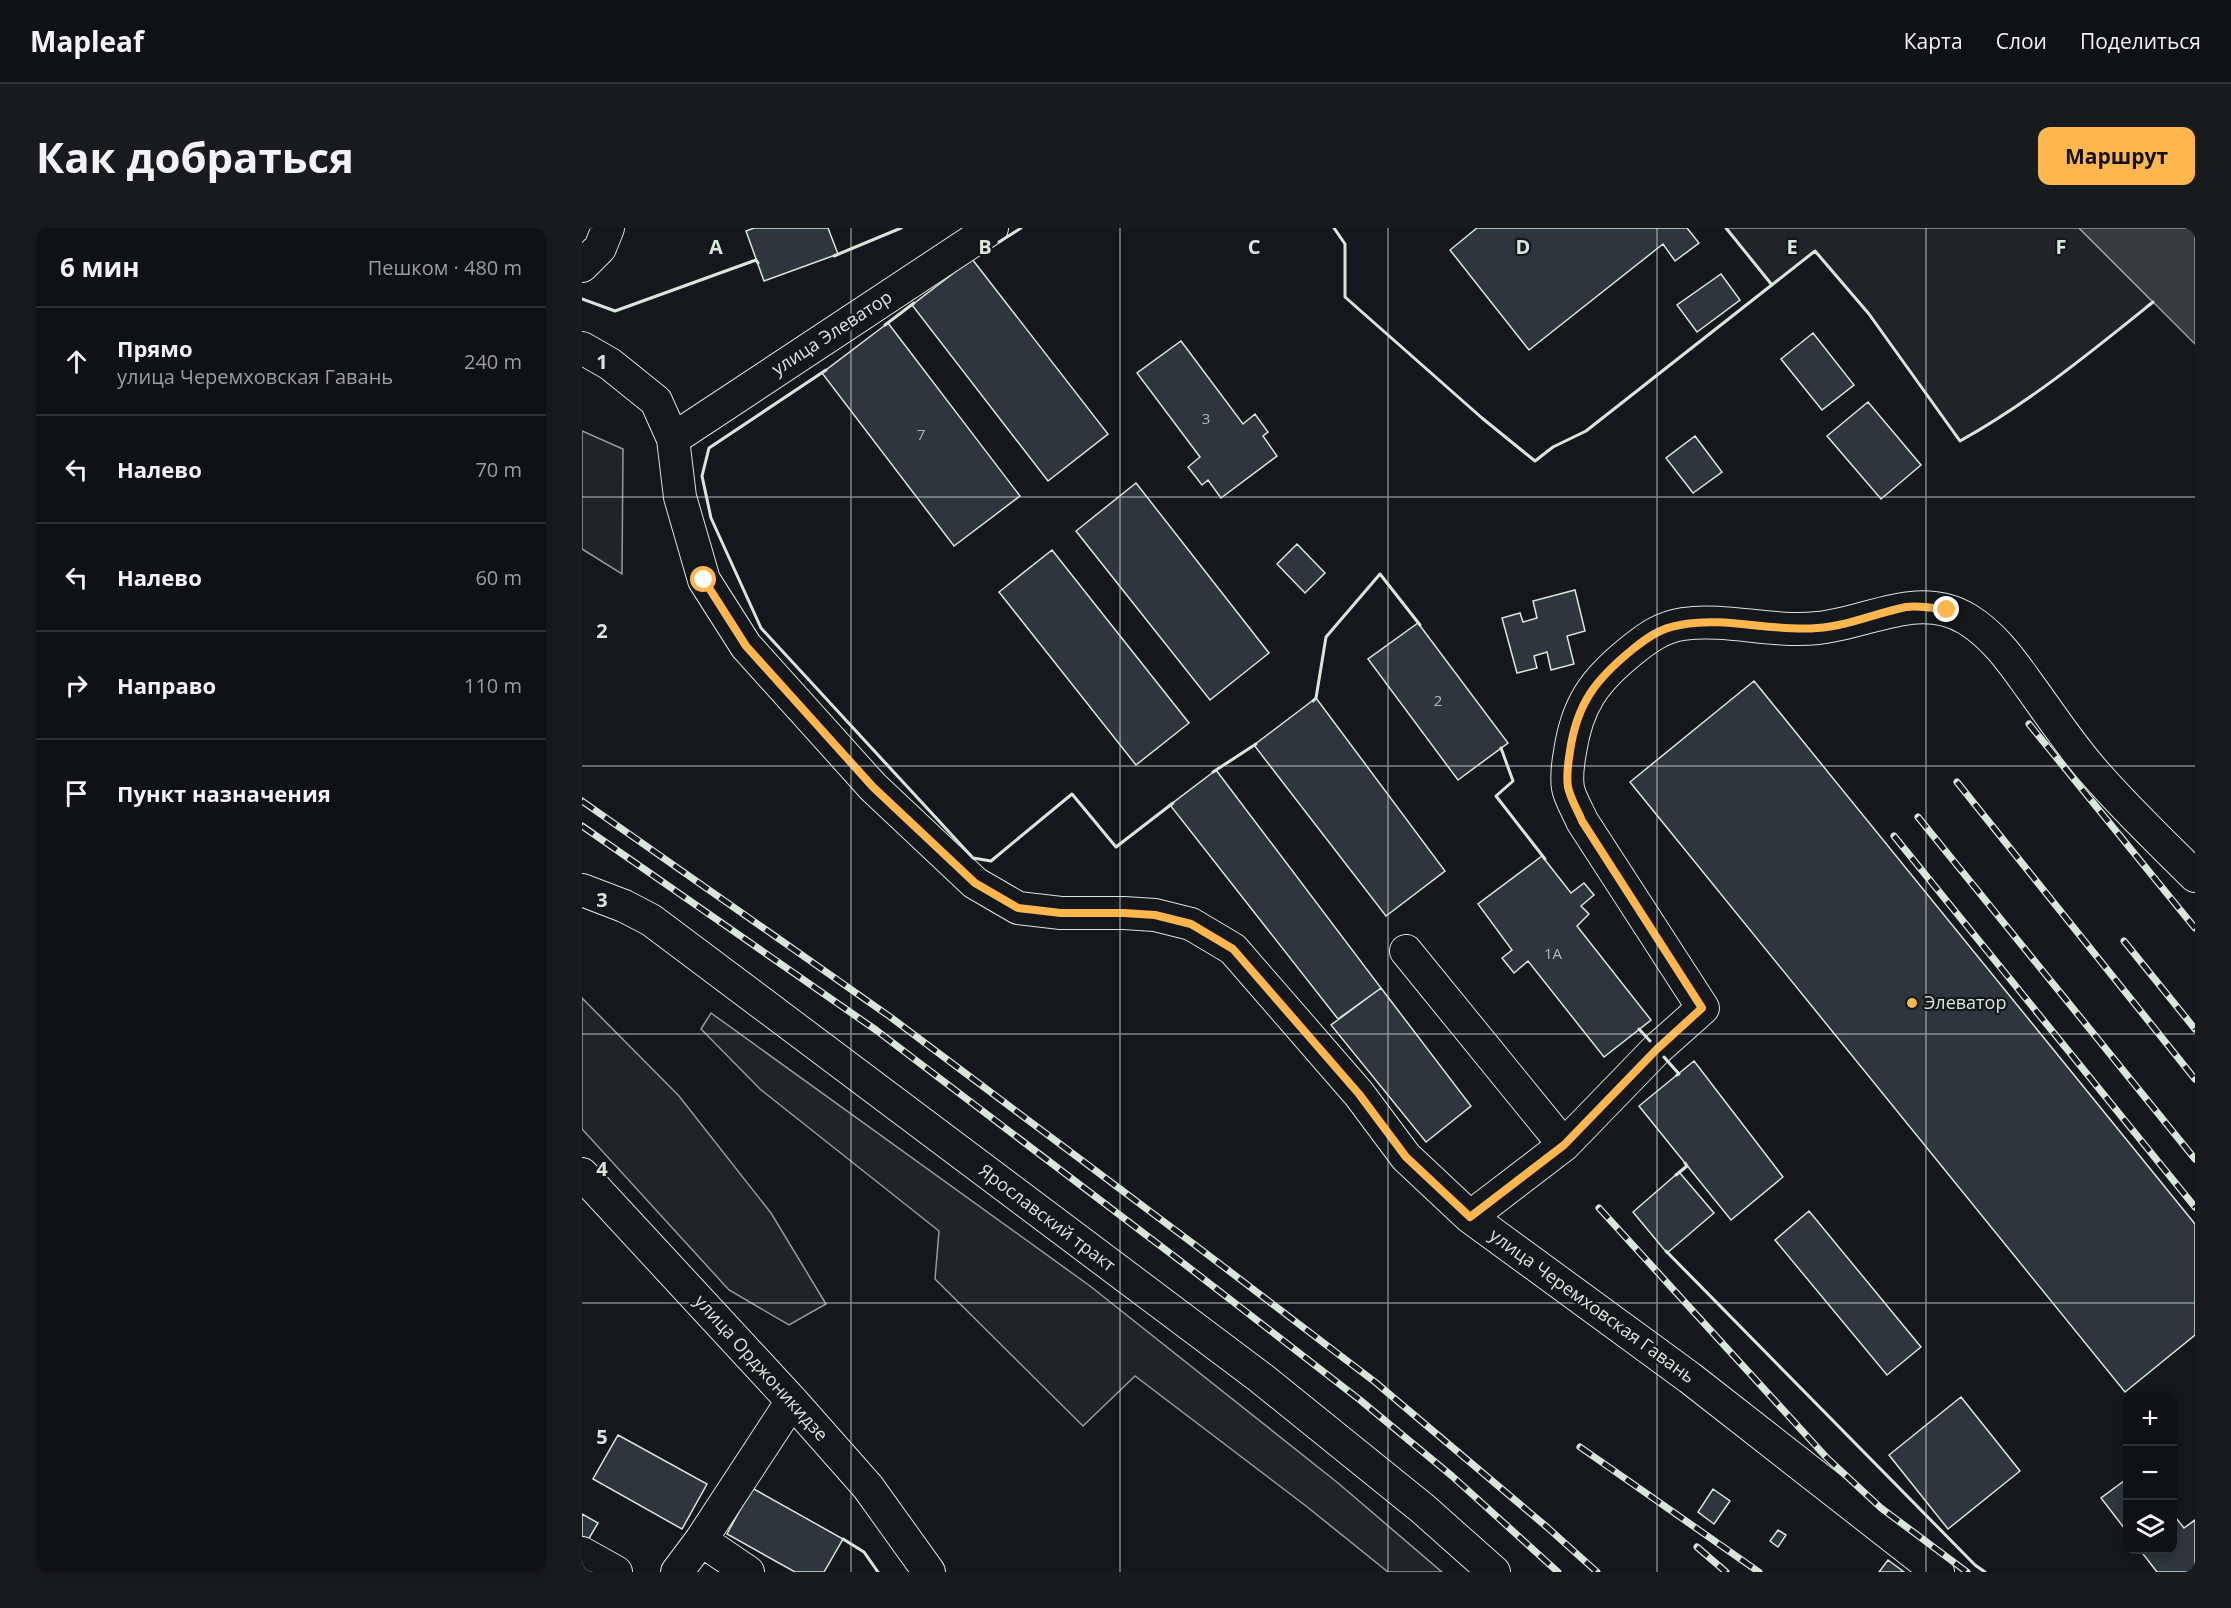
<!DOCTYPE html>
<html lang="ru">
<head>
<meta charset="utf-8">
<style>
	:root { --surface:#0f1215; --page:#181b1e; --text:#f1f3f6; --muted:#9b9ea0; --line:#2f3234; --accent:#ffb74d }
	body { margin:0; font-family:"Open Sans",sans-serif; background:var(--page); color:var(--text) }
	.controls { position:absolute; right:18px; bottom:18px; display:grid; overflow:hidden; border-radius:12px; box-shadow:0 3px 9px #0003 }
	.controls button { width:54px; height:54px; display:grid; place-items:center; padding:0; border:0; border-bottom:2px solid var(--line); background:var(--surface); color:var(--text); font:30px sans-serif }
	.stop { position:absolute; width:18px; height:18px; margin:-14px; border:4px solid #ffb74d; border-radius:50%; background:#fff }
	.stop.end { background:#ffb74d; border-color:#fff; box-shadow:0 2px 6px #0008 }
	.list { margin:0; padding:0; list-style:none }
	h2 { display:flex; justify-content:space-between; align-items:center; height:78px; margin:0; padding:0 24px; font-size:26px }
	h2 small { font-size:20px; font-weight:400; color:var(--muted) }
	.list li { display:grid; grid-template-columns:39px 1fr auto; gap:18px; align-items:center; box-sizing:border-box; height:108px; padding:0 24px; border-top:2px solid var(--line) }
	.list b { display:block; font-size:22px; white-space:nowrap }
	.list p { margin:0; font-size:20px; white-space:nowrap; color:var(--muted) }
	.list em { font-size:20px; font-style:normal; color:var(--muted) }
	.icon { flex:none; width:33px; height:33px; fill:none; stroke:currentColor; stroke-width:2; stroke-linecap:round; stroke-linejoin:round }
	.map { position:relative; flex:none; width:1613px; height:1344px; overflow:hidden; border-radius:12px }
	header { display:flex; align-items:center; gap:36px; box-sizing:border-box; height:84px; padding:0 30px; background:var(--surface); border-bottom:2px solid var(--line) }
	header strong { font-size:28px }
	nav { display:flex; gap:33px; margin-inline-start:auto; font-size:21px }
	.intro { display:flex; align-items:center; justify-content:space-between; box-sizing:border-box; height:144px; padding:0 36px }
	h1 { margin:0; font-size:42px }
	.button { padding:15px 27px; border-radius:12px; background:var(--accent); color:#111; font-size:21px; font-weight:700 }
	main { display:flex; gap:36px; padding:0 36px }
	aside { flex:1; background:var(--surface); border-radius:12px; box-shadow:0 3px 9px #0003 }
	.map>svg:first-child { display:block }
	.green { fill:#202428; stroke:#939e99; stroke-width:1.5 }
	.water { fill:#363b3e; stroke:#939e99; stroke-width:1.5 }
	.building { fill:#2c363c; stroke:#d8e6dc; stroke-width:1.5 }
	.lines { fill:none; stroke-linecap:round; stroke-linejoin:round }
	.minor-casing { stroke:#d8e6dc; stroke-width:34 }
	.minor { stroke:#14181c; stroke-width:32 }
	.rail-casing { stroke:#d8e6dc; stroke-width:7 }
	.rail { stroke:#14181c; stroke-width:4.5; stroke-dasharray:14; stroke-linecap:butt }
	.wall { stroke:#d8e6dc; stroke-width:3 }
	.route { stroke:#ffb74d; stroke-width:8 }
	.grid { fill:none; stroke:#d8e6dc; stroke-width:1.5; stroke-opacity:0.55 }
	.poi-dot { fill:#ffb74d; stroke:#14181c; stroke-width:2 }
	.labels { text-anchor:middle; stroke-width:4.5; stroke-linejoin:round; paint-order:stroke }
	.number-label { font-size:15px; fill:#adbab4 }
	.street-label { font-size:18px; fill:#d8e6dc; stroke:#14181c }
	.poi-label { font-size:18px; fill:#d8e6dc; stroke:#14181c; text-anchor:start }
	.grid-label { font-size:20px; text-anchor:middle; font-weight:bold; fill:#d8e6dc; stroke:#14181c; stroke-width:4.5; stroke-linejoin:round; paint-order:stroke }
</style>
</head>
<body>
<header>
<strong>Mapleaf</strong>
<nav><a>Карта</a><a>Слои</a><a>Поделиться</a></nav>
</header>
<div class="intro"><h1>Как добраться</h1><a class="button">Маршрут</a></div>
<main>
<aside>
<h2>6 мин<small>Пешком · 480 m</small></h2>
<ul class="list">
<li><svg class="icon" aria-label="ahead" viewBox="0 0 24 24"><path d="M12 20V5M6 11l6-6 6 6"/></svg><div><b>Прямо</b><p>улица Черемховская Гавань</p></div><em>240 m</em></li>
<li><svg class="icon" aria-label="left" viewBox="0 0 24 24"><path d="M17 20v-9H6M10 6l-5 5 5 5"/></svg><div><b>Налево</b></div><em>70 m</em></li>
<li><svg class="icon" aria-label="left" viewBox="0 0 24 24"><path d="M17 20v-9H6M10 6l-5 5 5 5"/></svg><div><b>Налево</b></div><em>60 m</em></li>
<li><svg class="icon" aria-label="right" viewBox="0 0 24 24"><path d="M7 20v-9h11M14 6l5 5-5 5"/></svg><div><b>Направо</b></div><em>110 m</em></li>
<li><svg class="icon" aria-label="arrive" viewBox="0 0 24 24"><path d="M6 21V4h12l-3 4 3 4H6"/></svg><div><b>Пункт назначения</b></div></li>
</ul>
</aside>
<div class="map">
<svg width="1613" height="1344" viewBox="0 0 1613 1344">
	<rect width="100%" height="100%" fill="#14181c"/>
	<path class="green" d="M1144,0H1497L1571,74C1509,124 1448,174 1378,213L1287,86L1233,23L1190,57Z
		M0,203L41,221L40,346L0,321Z
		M0,770L97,868L189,985L244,1076L207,1097L147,1062L0,901Z
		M129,785L508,1058L756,1255L860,1344H806L724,1278L553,1148L501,1198L353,1051L357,1003L178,861L119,801Z"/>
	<path class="water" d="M1497,0H1613V116Z"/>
	<path class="building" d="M172,0H246L256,26L182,53L164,3Z
		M895,0H1105L1117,15L1093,33L1081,16L947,122L868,22Z
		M390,31L526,206L466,253L330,77Z
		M1139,46L1158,72L1115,104L1095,77Z
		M306,95L438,268L372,318L240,145Z
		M1231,105L1272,157L1240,182L1199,131Z
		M599,113L661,196L673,186L686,204L681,208L695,228L639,270L626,252L620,257L606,239L618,229L555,145Z
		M1286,174L1339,237L1299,271L1245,208Z
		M1113,208L1140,244L1111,265L1084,230Z
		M554,255L687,425L628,472L494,303Z
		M715,316L743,345L723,365L695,336Z
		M470,322L607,495L554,537L417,364Z
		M993,362L1003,403L985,408L992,436L969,442L965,424L952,428L955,440L935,445L920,390L938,385L941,394L955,390L951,373Z
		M836,395L926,515L876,552L786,431Z
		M1172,453L1613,996V1107L1543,1164L1048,554Z
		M734,470L863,643L804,688L672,517Z
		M634,542L799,760L756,791L588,577Z
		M960,628L989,665L1002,655L1012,667L999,678L1007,686L995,698L1069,792L1022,829L946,733L932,745L920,730L930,722L896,676Z
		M799,760L889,878L844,914L749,797Z
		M1112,833L1201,949L1149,992L1057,878Z
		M1097,944L1132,985L1085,1025L1051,984Z
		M1227,983L1339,1119L1305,1147L1193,1012Z
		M1379,1169L1438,1243L1366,1301L1307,1227Z
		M36,1207L125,1256L100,1301L11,1251Z
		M1546,1250V1305L1519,1270Z
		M170,1260L261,1311L242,1344H213L145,1306Z
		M1131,1261L1148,1273L1132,1296L1116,1284Z
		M1590,1285L1602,1300L1613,1292V1339L1607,1344H1575L1558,1322H1590Z
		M0,1286L16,1295L2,1319L0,1317Z
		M1196,1302L1204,1307L1196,1319L1188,1313Z
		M1306,1332L1322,1344H1297Z"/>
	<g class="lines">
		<defs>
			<path id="minor" d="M0,38L18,20L26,0
				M0,120L28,136L74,173L91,211L98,269L122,352L164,418L291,559L393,655L436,680L479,685H542L573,687L609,696L651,721L777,866L824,929L888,989L1108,1150L1356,1344
				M91,211L410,0
				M0,662L42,678L69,692L679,1150L840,1280L912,1344
				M824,723L982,917L888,989
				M982,917L1075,821L1121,780L1000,593C996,583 988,571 986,560C984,548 986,535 988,524C995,476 1013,452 1049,423C1065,410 1080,399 1101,396C1145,390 1191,405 1236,400C1286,395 1337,362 1385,391C1413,408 1431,435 1449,460C1470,489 1489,518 1512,544C1543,580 1579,614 1613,648
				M0,946L210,1173L286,1259L347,1344
				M119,1312L166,1344
				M0,1325L34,1344
				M95,1344L119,1312L210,1173"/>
		</defs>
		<use href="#minor" class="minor-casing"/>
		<use href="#minor" class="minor"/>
		<defs>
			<path id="rail" d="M1447,496L1613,700
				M1375,554L1613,851
				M0,573L307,788L613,1017L793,1154L966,1300L1015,1344
				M1336,589L1613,931
				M0,598L294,802L601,1035L778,1172L870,1248L976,1344
				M1312,608L1613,979
				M1542,713L1613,801
				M1017,980L1245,1230L1299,1280L1385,1344
				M998,1219L1177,1344
				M1115,1319L1144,1344"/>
		</defs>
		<use href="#rail" class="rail-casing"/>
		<use href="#rail" class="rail"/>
		<path class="wall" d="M752,0L763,16V69L900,190L953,233L971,219L1004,203L1233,23L1287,86L1378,213C1448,174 1509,124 1571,74
			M1144,0L1190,57
			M417,14L439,0
			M252,28L319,0
			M0,71L33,83L174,32L176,35
			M303,97L332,75
			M244,142L127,220L120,248L129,290L179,400L391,630L409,633L490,566L534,619L591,575
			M731,473L734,470L744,409L798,346L838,397
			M919,520L931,553L914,568L963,631
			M631,544L674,516
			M1057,801L1068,813
			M1082,829L1097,846L1095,847
			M1094,947L1105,938L1103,935
			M1084,1023L1393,1337L1403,1344
			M261,1311L282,1324L296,1344"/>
	</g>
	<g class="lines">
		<path class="route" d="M122,352L164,418L291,559L393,655L436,680L479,685H542L573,687L609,696L651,721L777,866L824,929L888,989L982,917L1075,821L1120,780L1000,593C996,583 988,570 986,559C984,547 986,535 988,523C995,475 1014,451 1051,421C1066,409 1079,400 1098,397C1143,388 1190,404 1235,400C1266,398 1294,385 1324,379C1338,377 1352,380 1365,382"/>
	</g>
	<path class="grid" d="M269,0V1344M538,0V1344M806,0V1344M1075,0V1344M1344,0V1344M0,269H1613M0,538H1613M0,806H1613M0,1075H1613"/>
	<circle class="poi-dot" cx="1330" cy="775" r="6"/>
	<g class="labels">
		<g class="number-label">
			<text x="624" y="196">3</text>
			<text x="339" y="212">7</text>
			<text x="856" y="478">2</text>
			<text x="971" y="731">1А</text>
		</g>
		<g class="street-label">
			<text transform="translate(250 105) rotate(-33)" y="6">улица Элеватор</text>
			<text transform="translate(465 990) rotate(37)" y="6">Ярославский тракт</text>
			<text transform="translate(1010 1078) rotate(36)" y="6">улица Черемховская Гавань</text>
			<text transform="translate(179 1140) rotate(48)" y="6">улица Орджоникидзе</text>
		</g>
		<g class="poi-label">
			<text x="1342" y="781">Элеватор</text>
		</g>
	</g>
	<g class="grid-label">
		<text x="134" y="26">A</text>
		<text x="403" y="26">B</text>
		<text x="672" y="26">C</text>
		<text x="941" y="26">D</text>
		<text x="1210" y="26">E</text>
		<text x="1479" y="26">F</text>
		<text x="20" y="141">1</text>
		<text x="20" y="410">2</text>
		<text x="20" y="679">3</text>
		<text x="20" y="948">4</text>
		<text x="20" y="1216">5</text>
	</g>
</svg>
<div class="controls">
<button>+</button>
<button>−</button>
<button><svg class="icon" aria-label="layers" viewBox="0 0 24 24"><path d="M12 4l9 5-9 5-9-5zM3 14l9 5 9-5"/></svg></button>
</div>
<div class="stop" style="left:122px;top:352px"></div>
<div class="stop end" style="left:1365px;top:382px"></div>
</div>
</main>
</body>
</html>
